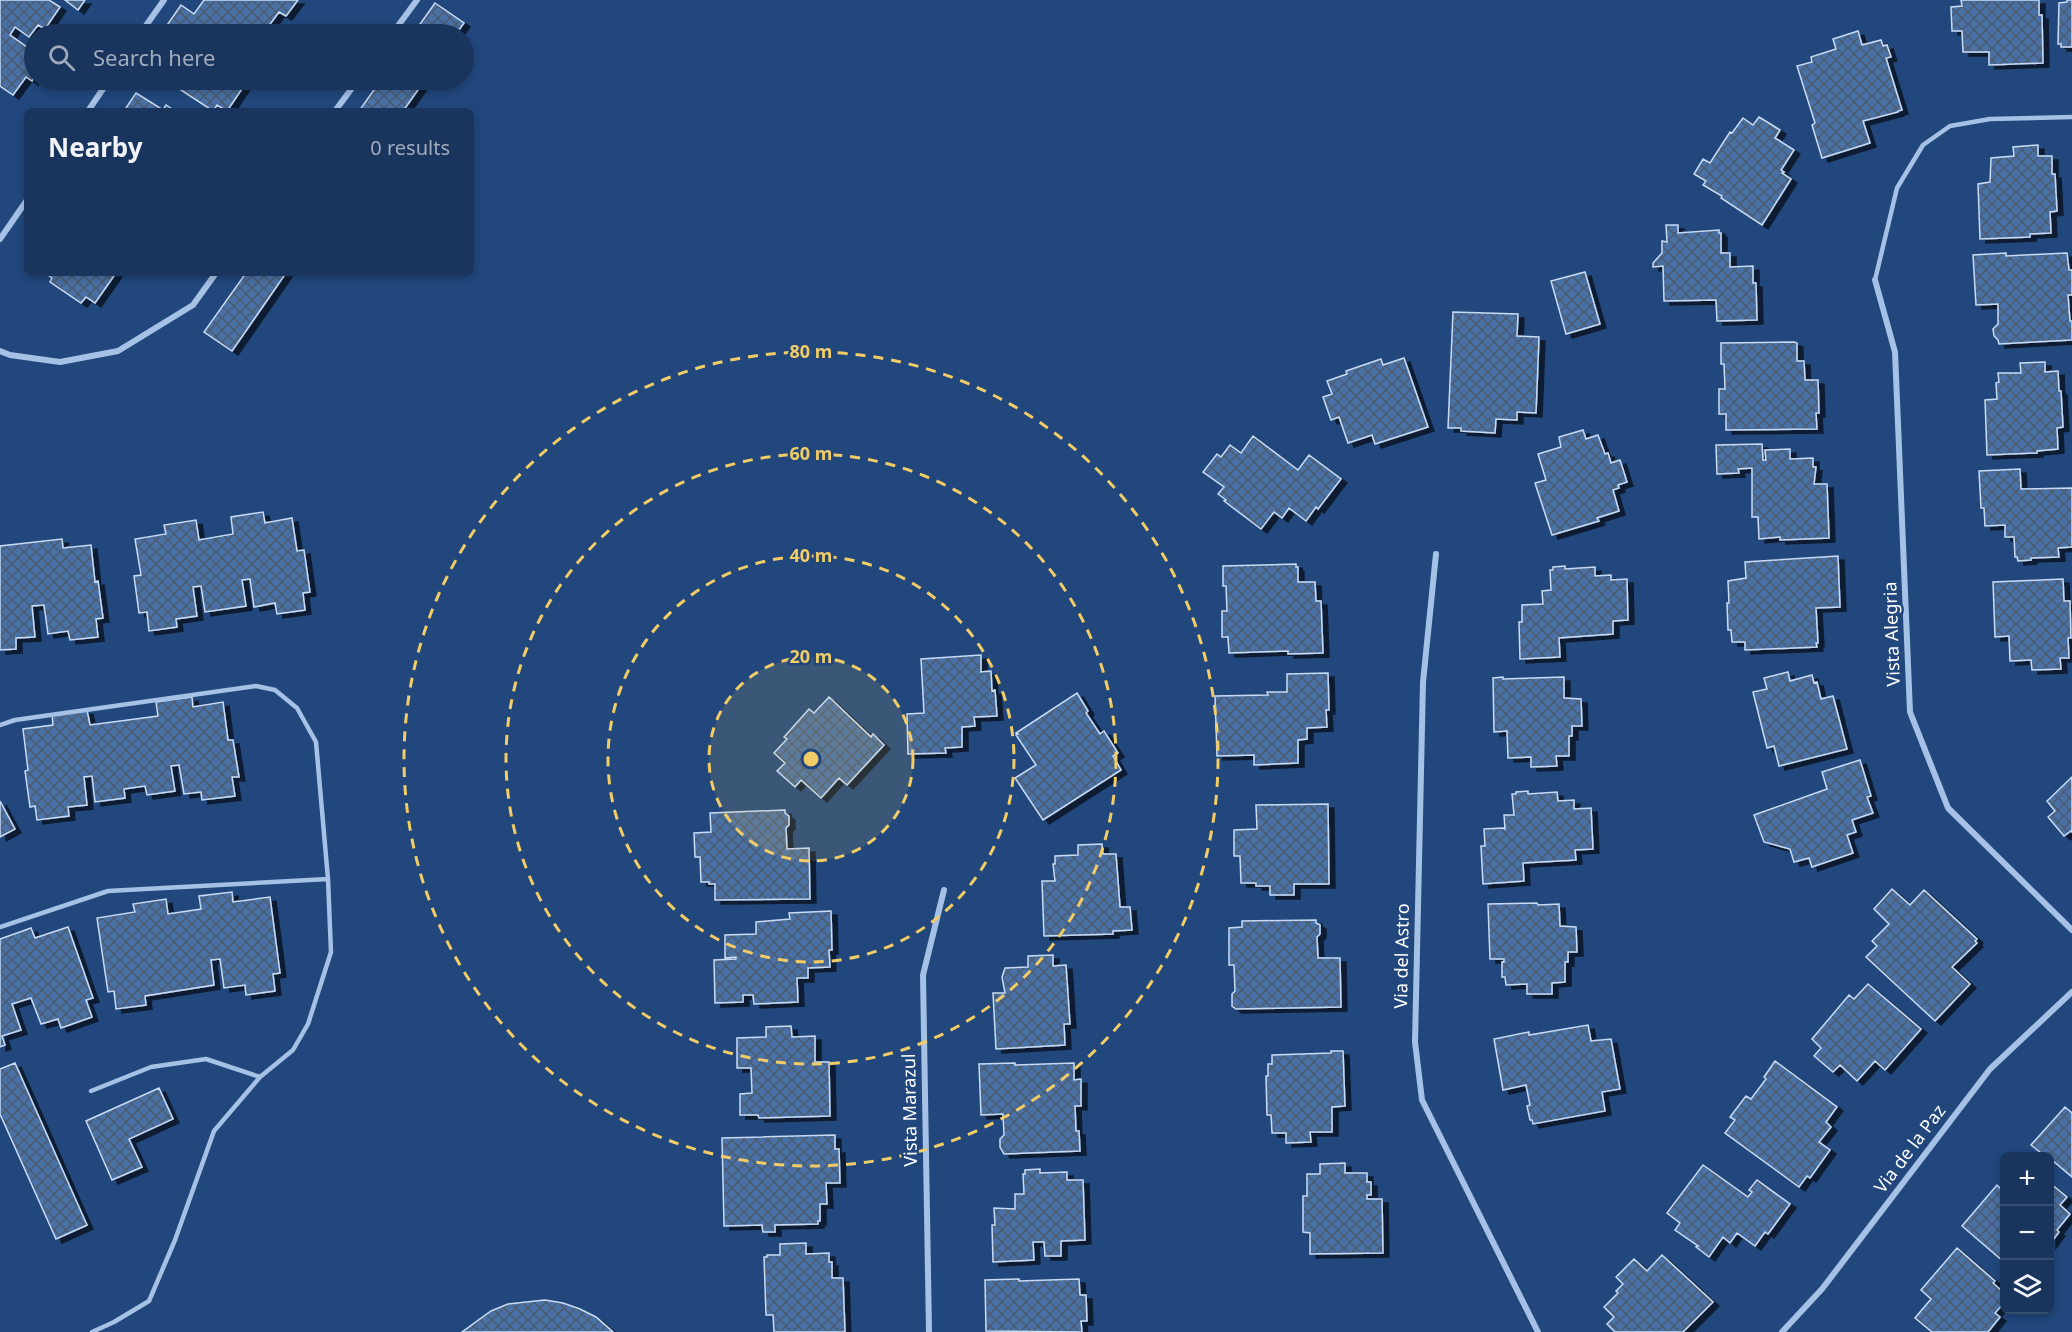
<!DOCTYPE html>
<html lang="en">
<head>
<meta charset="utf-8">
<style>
	:root { --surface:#19355d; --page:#223d63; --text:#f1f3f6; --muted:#9fabbc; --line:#375072 }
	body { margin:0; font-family:"Noto Sans",sans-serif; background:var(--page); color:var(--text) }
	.controls { position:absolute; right:18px; bottom:18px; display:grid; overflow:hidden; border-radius:9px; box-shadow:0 3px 9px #0003 }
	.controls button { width:54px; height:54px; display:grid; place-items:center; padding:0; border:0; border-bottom:2px solid var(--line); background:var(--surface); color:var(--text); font:30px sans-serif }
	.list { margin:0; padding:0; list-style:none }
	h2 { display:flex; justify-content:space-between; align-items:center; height:78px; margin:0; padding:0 24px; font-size:26px }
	h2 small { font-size:20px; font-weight:400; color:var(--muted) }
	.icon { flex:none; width:33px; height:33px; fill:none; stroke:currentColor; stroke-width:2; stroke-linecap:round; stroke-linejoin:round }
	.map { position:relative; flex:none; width:2072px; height:1332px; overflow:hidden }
	.search { position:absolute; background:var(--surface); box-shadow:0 3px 9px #0003; left:24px; top:24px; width:450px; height:66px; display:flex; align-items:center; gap:15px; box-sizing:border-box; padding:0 21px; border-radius:33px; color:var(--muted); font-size:22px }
	.panel { position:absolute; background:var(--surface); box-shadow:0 3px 9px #0003; left:24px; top:108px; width:450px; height:168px; border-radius:9px }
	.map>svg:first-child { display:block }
	.building { fill:url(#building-cross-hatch); stroke:#c8dbf5; stroke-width:1.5; filter:url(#shadow) }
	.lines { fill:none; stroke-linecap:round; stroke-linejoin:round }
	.service { stroke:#a5c1e6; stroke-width:4.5 }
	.minor { stroke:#a5c1e6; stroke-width:6 }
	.ring { fill:none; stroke:#f2cc66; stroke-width:3; stroke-dasharray:10 8 }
	.labels { text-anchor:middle; stroke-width:5; stroke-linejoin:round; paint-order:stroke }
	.street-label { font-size:18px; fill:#fff; stroke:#21477c }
	.centre { fill:#f2cc66; stroke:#21477c; stroke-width:3 }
	.ring-label { font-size:18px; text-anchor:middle; font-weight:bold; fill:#f2cc66; stroke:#21477c; stroke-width:5; stroke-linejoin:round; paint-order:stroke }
</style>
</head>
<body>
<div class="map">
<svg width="2072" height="1332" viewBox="0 0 2072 1332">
	<defs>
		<pattern id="building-cross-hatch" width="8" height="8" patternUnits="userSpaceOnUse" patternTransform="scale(1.5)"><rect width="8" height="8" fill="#4a71a6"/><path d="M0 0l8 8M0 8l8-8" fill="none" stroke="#4b5b70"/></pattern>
		<filter id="shadow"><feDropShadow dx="6" dy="4" stdDeviation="0" flood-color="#0009"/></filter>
	</defs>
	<rect width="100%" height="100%" fill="#21477c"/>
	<path class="building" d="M0,0H49L60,7L45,29L38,25L29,37L15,27L10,35L34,52V77L32,81L26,77L13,95L0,86Z
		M65,0H85L78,10Z
		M204,0H298L286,16L279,12L265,31L270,34H161L181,5L194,14Z
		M1961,0H2039V15H2042L2043,63L1989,65V52H1963L1962,31H1952L1951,7L1962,6Z
		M2067,0H2072V47H2061V44H2058L2059,3L2067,2Z
		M435,3L464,23L456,34H413Z
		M1858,31L1862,45L1881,40L1883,46L1887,45L1891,57L1886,58L1902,110L1898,111V112L1863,121L1870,143L1822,158L1812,125L1815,123L1797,66L1812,62L1811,57L1836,49L1833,39Z
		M174,80H248L227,111L217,105L213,111L181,90L184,86Z
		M381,80H425L403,111H359Z
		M136,93L163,110L166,105L175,111H124Z
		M1759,117L1780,130L1775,138L1794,150L1781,170L1784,172L1782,173L1791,179L1762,225L1721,198L1722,196L1703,185L1706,181L1694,174L1703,159L1710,163L1730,132L1732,133L1743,118L1753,125Z
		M2038,145V156H2052V174H2055L2057,211L2050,212L2051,233L2030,234V237L1980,239L1978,184L1990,182L1991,158L2014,156L2013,147Z
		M1666,225H1678V233L1719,230V233H1721V253H1730V267L1753,266V283H1756L1757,320L1717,321L1716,300L1664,301L1663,266L1653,267V263L1662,253V241L1667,242Z
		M2006,253V256L2067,253L2069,270H2072V295H2068L2070,321H2072V340L1999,344L1998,340L1994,336L1993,329L1998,324V304L1976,305L1973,255Z
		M1585,272L1600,324L1566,334L1551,281Z
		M45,273H116L95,303L86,297L81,303L50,282L52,278Z
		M246,273H286L232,351L204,332Z
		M1453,312L1518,314L1517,336L1539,337L1536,413L1517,412V420L1496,419L1495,433L1461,431V428H1448Z
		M1794,342L1797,343V361H1804L1805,380H1818L1819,413H1816L1817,429L1726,430V414H1719V389H1725L1724,364H1721V343Z
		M1404,358L1428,427L1375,444L1372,435L1348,443L1339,417L1331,420L1323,397L1332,394L1327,381L1347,374L1346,371L1381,359L1383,365Z
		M2045,362V372L2058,371L2059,391H2061L2063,427L2057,428L2058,449L2037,451V453L1987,455L1985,400L1997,399L1996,383L1999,382L1998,373H2021L2020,363Z
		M1583,430L1586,439L1598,435L1605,454L1608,453L1611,463L1620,460L1627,482L1618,485L1619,488L1613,490L1619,511L1597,518L1599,521L1552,535L1535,483L1546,480L1538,454L1561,447L1559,437Z
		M1253,436L1298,470L1309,455L1341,479L1318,509L1316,507L1306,521L1289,508L1282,518L1274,512L1261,529L1224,501L1226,500L1218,494L1224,487L1203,472L1217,454L1221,457L1230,445L1241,453Z
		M1762,444L1763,460H1766L1765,450L1790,449V459L1813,458V467H1816L1814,484H1827L1829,538L1780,540V537L1759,539L1758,517H1752V468L1738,469L1739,473L1717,474L1716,445Z
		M2020,469L2021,489L2072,488V547L2058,548L2059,557L2031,558V560L2018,561L2017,557H2015L2014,537H2005V525L1985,526L1984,508H1981L1979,471Z
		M263,512L265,523L292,518L297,551L304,550L310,592L303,593L305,610L277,614L275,603L254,607L250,579L242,580L246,606L205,612L201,586L193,587L197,616L176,619L177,627L149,631L147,612L139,613L134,576L141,575L135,539L166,534L164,525L196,520L199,540L233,534L231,517Z
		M62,539L63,548L91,545L95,582L98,581L103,618L96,619L98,637L70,640L68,631L48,634L44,605L32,606L35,637L16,638V649L0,650V546Z
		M1838,556L1840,607L1816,608L1818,643H1816L1817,647L1745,650V642H1732L1731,630H1728L1727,603H1729L1728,581L1746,578L1745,562Z
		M1296,564V567H1298V582H1315L1316,601H1321L1323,653L1288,654V651L1229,653L1228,637H1222V611H1227L1226,586H1223V566Z
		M1565,566V569L1595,567V576L1611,575V580L1627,579L1628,620L1613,621V634L1559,638L1560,657L1520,659L1519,622H1522V605L1543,604L1542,591L1551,590L1550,570H1553V567Z
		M2063,579L2064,601H2070L2071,638H2068L2069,658H2060L2061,669L2032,670L2031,660L2010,661L2009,636L1995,637L1993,582Z
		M981,655V672L991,671L992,691L995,690L997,716L974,717L975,726L962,727V747L945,748L946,753L908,754L907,714L924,713L921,659Z
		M1788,672L1790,681L1812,675L1814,683L1817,682L1821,699L1833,696L1847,749L1779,766L1774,746L1767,748L1753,692L1767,689L1764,678Z
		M1328,673L1329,710H1326L1327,727L1307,728V739L1298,740V763L1254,765V755L1217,756L1215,696L1268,695L1267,692H1287V674Z
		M1503,677V679L1564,677V698L1581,699L1582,726H1572V736H1569V756H1556L1557,766L1531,767V757L1508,758L1507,731L1494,732L1493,678Z
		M1077,693L1088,711L1086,713L1100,734L1104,731L1118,753L1113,756L1121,770L1043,820L1015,778L1036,765L1016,735L1018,734L1016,733Z
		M192,697L193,707L223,702L228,740H233L239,777H232L235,796L202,800L201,792L184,794L179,765L171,766L175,791L147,795L145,786L124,789L125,798L95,802L92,776L84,777L87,805L68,807L69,816L37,820L35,806L30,807L25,771L28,770L23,729L53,725L52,715L87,710L90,725L158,716L156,702Z
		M829,697L871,737L873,734L884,745L847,785L839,778L821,798L801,780L795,787L777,771L785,763L774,753L787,739L784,737L809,709L814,713Z
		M1860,760L1871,796L1867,797L1873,813L1852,820L1856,832L1847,835L1853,853L1812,867L1809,858L1794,862L1790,849L1764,842L1754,815L1827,789L1822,772Z
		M2072,777V832L2071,831L2064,836L2048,817L2055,811L2047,801Z
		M1528,791V794L1557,792L1558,801L1574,800V809L1591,808L1593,849L1575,850L1576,860L1523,863L1524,881L1483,884L1481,846H1485L1484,829L1503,828L1505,829L1504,815H1514L1512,794H1516V792Z
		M0,801L15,829L0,837Z
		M1328,804L1329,884H1294V895H1270V886H1256V883H1241L1240,856H1234V830L1257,829L1256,805Z
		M785,810V813L789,816V825L786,828L787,849L809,848L810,899L715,900V884H709V882H701L700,857H695L694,833L711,832L710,813Z
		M1102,844L1103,854H1116L1120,907H1130L1132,930L1113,931V934L1044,936L1042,881H1055L1053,864H1055V856L1078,855V845Z
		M1892,889L1910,905L1924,890L1977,939L1975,941L1977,943L1952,967L1970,984L1935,1021L1866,957L1877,946L1872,941L1889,924L1874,909Z
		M232,892L233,902L270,897L280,973L273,974L275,991L246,995L245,985L224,988L220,959L211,960L214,985L145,996L146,1005L116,1009L114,991L108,992L97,918L135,912L133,904L166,899L168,914L201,909L199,896Z
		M1537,903L1538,905L1559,904L1560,926L1576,927L1577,952H1568V962H1565V982L1552,983V994H1527V984L1506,985L1505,977H1502V962H1504V959H1490L1488,904Z
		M831,911L832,950H829L830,967L808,968V978H797L798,1002L754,1004L753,995H743V1002L715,1003L714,960L736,959V957L725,958V935L756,934V922L790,919L789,913Z
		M1316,920V923L1320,925V934L1317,937L1318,958H1340L1341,1007L1236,1009L1232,1006V994L1235,991L1234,965H1229V928L1242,927V921Z
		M68,927L93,998L86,1000L92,1017L61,1028L58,1019L41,1024L31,998L12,1004L21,1030L2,1036L5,1045L0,1047V939L31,928L35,938Z
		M1053,955V966L1066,965L1070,1024H1064L1065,1045L996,1049L993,993H1005L1002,977L1005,968L1028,967V956Z
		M1868,984L1921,1029L1885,1070L1875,1061L1857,1081L1840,1065L1833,1072L1814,1056L1821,1048L1812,1039L1849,995L1854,999Z
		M1588,1025L1591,1041L1611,1039L1620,1089L1602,1092L1605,1111L1533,1124L1532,1120H1530L1527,1106L1530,1105L1526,1085L1503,1090L1494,1039L1529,1032V1035Z
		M791,1026L792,1037L815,1036V1062H829L830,1116L759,1118L758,1115H740V1094L752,1093L751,1068H737V1038L766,1037V1027Z
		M1331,1051H1343L1345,1106L1332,1107V1132H1310L1311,1142L1286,1143V1133H1272L1271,1115H1267L1266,1076H1268V1064H1272V1055L1331,1053Z
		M1775,1061L1837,1107L1826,1122L1831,1127L1819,1142L1830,1150L1810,1178L1807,1176L1799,1187L1725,1133L1735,1120L1730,1117L1746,1096L1751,1099L1766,1079L1764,1077Z
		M15,1063L87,1225L56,1239L0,1114V1069Z
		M1015,1063V1065L1074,1063V1080L1081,1079V1106H1075L1076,1131H1079L1080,1151L1004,1154L1000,1147V1139L1004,1135L1003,1114L981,1115L979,1064Z
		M159,1088L173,1119L129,1139L142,1167L112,1180L86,1121Z
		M2065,1107L2072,1113V1177L2053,1161L2051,1162L2050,1161V1156H2045L2031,1145Z
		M835,1135V1149H839L840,1183H826L827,1204H820V1221H818V1224L775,1225V1232H763L762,1225L724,1226L722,1138Z
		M1345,1163V1173H1367V1182H1371V1195H1367V1199H1382L1383,1253L1310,1254V1233L1303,1232V1196H1307V1174H1320V1164Z
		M1703,1165L1748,1197L1752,1192L1749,1190L1757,1180L1790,1204L1768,1234L1765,1232L1755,1246L1737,1233L1730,1243L1723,1237L1709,1257L1696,1247L1698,1246L1675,1230L1680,1223L1667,1213Z
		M1040,1169V1173L1067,1172V1180H1083L1085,1240L1061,1241V1256H1045L1044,1242H1033L1034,1260L993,1262L992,1225H995L994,1208L1015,1209V1194H1024L1023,1174H1025V1170Z
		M2050,1183L2067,1197L2060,1205L2070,1214L2057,1230L2059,1232L2050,1244Z
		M1997,1185L2004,1192V1262L1962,1226Z
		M806,1243V1254L829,1253V1262H832V1278H843L845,1332H774L773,1315H766L764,1257H767V1255H780V1244Z
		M1957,1248L1995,1281L1993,1283L2004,1293V1303L1995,1313L2000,1317L1988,1332H1932L1915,1318L1931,1299L1921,1290Z
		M1662,1255L1713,1302L1683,1332H1615L1607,1324L1614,1317L1604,1307L1618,1293L1616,1291L1623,1284L1616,1277L1634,1259L1647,1271Z
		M1019,1279V1281L1079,1279L1080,1295H1086L1087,1321H1081L1082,1332L986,1331L985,1280Z
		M545,1300L563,1303L580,1309L596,1317L613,1332H462L491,1311L508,1304Z"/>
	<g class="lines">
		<path class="service" d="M1875,280L1897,188L1923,145L1950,126L1990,119L2072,117
			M0,725L15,720L256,686L275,690L297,708L316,742L328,879L331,952L308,1024L293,1050L260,1077L214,1131L175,1240L149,1301L114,1322L92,1332
			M0,927L108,891L328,879
			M91,1091L151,1067L206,1059L260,1077"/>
		<path class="minor" d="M140,34L164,0
			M392,34L417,0
			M88,111L109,80
			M335,111L358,80
			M0,239L27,200
			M1875,280L1895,352L1910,712L1948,808L2072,930
			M0,351L10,355L60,362L118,351L193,305L216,273
			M1436,554L1423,682L1415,1042L1422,1100L1538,1332
			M929,1332L923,975L944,890
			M1782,1332L1822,1289L1990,1069L2072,992"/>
	</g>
	<circle cx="811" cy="759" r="102" fill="#f2cc66" fill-opacity=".12"/>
	<g class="ring">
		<circle cx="811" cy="759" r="102"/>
		<circle cx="811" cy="759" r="203"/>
		<circle cx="811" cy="759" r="305"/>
		<circle cx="811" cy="759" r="407"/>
	</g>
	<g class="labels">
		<g class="street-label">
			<text transform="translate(1892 634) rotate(-92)" y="6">Vista Alegria</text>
			<text transform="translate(1402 956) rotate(-89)" y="6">Via del Astro</text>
			<text transform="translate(910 1110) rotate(-91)" y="6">Vista Marazul</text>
			<text transform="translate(1910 1149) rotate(-53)" y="6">Via de la Paz</text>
		</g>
	</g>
	<circle cx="811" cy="759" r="9" class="centre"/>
	<g class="ring-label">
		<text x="811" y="358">80 m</text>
		<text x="811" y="460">60 m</text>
		<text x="811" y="562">40 m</text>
		<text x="811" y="663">20 m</text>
	</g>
</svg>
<div class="controls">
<button>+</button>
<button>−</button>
<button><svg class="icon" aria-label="layers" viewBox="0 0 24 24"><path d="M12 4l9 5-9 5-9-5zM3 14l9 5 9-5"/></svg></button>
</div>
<div class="search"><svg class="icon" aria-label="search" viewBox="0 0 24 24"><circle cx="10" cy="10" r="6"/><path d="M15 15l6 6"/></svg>Search here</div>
<section class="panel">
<h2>Nearby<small>0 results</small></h2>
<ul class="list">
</ul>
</section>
</div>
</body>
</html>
